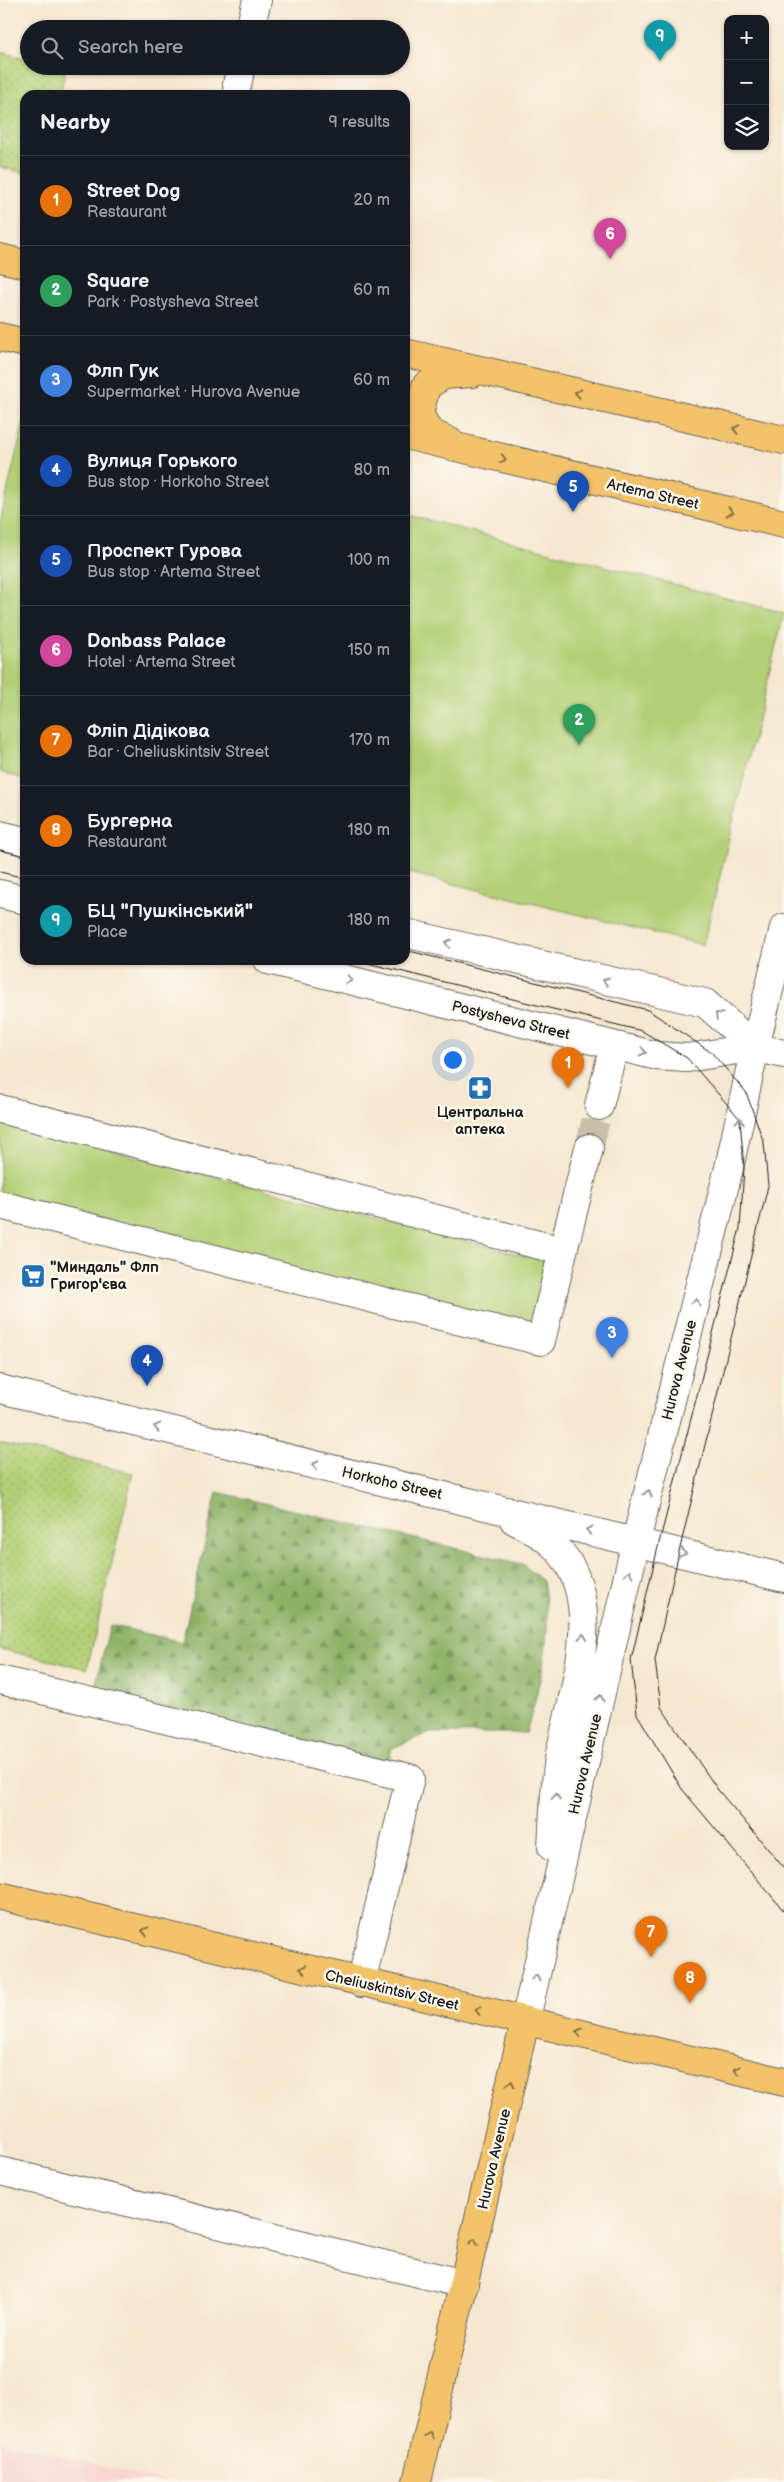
<!DOCTYPE html>
<html lang="en">
<head>
<meta charset="utf-8">
<style>
	:root { --surface:#171b24; --page:#20242c; --text:#f1f3f6; --muted:#9ea1a6; --line:#363941; --accent:#db2777 }
	body { margin:0; font-family:"Balsamiq Sans",sans-serif; background:var(--page); color:var(--text) }
	.controls { position:absolute; right:15px; top:15px; display:grid; overflow:hidden; border-radius:10px; box-shadow:0 1px 4px #0004 }
	.controls button { width:45px; height:45px; display:grid; place-items:center; padding:0; border:0; border-bottom:1px solid var(--line); background:var(--surface); color:var(--text); font:25px sans-serif }
	.you { position:absolute; left:452px; top:1059px; width:18px; height:18px; margin:-12px; border:4px solid #fff; border-radius:50%; background:#1a73e8; box-shadow:0 0 0 8px #1a73e833 }
	.badge { display:grid; place-items:center; width:32px; height:32px; border-radius:50%; background:var(--accent); color:#fff; font-size:16px; font-weight:700 }
	.pin { position:absolute; translate:-50% -41px; filter:drop-shadow(0 1px 2px #0008) }
	.pin::after { content:''; position:absolute; top:26px; width:18px; height:15px; background:inherit; clip-path:polygon(0 0,100% 0,50% 100%) }
	.list { margin:0; padding:0; list-style:none }
	h2 { display:flex; justify-content:space-between; align-items:center; height:65px; margin:0; padding:0 20px; font-size:21px }
	h2 small { font-size:16px; font-weight:400; color:var(--muted) }
	.list li { display:grid; grid-template-columns:32px 1fr auto; gap:15px; align-items:center; box-sizing:border-box; height:90px; padding:0 20px; border-top:1px solid var(--line) }
	.list b { display:block; font-size:19px; white-space:nowrap }
	.list p { margin:0; font-size:16px; white-space:nowrap; color:var(--muted) }
	.list em { font-size:16px; font-style:normal; color:var(--muted) }
	.icon { flex:none; width:28px; height:28px; fill:none; stroke:currentColor; stroke-width:2; stroke-linecap:round; stroke-linejoin:round }
	.map { position:relative; flex:none; width:784px; height:2482px; overflow:hidden }
	.search { position:absolute; background:var(--surface); box-shadow:0 1px 4px #0004; left:20px; top:20px; width:390px; height:55px; display:flex; align-items:center; gap:12px; box-sizing:border-box; padding:0 18px; border-radius:28px; color:var(--muted); font-size:19px }
	.panel { position:absolute; background:var(--surface); box-shadow:0 1px 4px #0004; left:20px; top:90px; width:390px; height:875px; border-radius:15px }
	.map>svg:first-child { display:block }
	.built { fill:#f7d0ce }
	.grass { fill:url(#grass-dots); stroke:#677648 }
	.forest { fill:url(#forest-firs); stroke:#546741 }
	.green { fill:#b2cf75; stroke:#677648 }
	.lines { fill:none; stroke-linecap:round; stroke-linejoin:round }
	.minor-tunnel { stroke:#cabeab; stroke-width:28; stroke-dasharray:28 14; stroke-linecap:butt }
	.minor-casing { stroke:#68635b; stroke-width:30 }
	.major-casing { stroke:#68635b; stroke-width:30 }
	.minor { stroke:#fff; stroke-width:28 }
	.major { stroke:#f2c26a; stroke-width:28 }
	.tram { stroke:#1c1c1c; stroke-width:1 }
	.oneway { stroke:#876f43 }
	.oneway2 { stroke:#999 }
	.labels { text-anchor:middle; stroke-width:5; stroke-linejoin:round; paint-order:stroke }
	.street-label { font-size:15px; fill:#1c1c1c; stroke:#fbf7ec }
	.poi-label { font-size:15px; font-weight:bold; fill:#1c1c1c; stroke:#fbf7ec }
</style>
</head>
<body>
<div class="map">
<svg width="784" height="2482" viewBox="0 0 784 2482">
	<defs>
		<pattern id="grass-dots" width="8" height="8" patternUnits="userSpaceOnUse" patternTransform="scale(1.25)"><rect width="8" height="8" fill="#b2cf75"/><path d="M2 2h.1M6 6h.1" fill="none" stroke="#98b165" stroke-width="1.8" stroke-linecap="round"/></pattern>
		<pattern id="forest-firs" width="22" height="20" patternUnits="userSpaceOnUse" patternTransform="scale(1.25)"><rect width="22" height="20" fill="#8db266"/><path d="M5 1l3.5 6h-7zM16 11l3.5 6h-7z" fill="#729053"/></pattern>
	</defs>
	<rect width="100%" height="100%" fill="#fbf7ec"/>
	<filter id="ink" filterUnits="userSpaceOnUse"><feTurbulence type="fractalNoise" baseFrequency=".02" numOctaves="2"/><feDisplacementMap in="SourceGraphic" scale="10" xChannelSelector="R" yChannelSelector="G"/><feConvolveMatrix kernelMatrix="1 2 1 2 8 2 1 2 1" color-interpolation-filters="sRGB"/></filter>
	<filter id="wash" filterUnits="userSpaceOnUse"><feTurbulence type="fractalNoise" baseFrequency=".0096" numOctaves="4" result="noise"/><feDisplacementMap in="SourceGraphic" scale="20" xChannelSelector="R" yChannelSelector="G"/><feGaussianBlur stdDeviation="1.12" result="paint"/><feColorMatrix in="noise" values="0 0 0 0 0 0 0 0 0 0 0 0 0 0 0 0 0 1.4 0 .05"/><feComposite in="paint" operator="in"/></filter>
	<g filter="url(#wash)">
		<rect width="100%" height="100%" fill="#f5e7cf"/>
		<path class="built" d="M0,2441L167,2482H0Z"/>
		<path class="grass" d="M0,52L29,59V66L66,68L60,95H25V173L0,167Z
			M0,1443L133,1473L87,1669L0,1649Z"/>
		<path class="forest" d="M217,1492L522,1564L543,1581C554,1637 541,1679 526,1733H430L392,1748L388,1763L94,1692L110,1625L182,1642Z"/>
		<path class="green" d="M25,417V779L0,772V522Z
			M405,514L784,613L703,945L405,872Z
			M0,1122L549,1262L531,1331L0,1194Z"/>
	</g>
	<g filter="url(#ink)">
		<g class="lines">
			<path class="minor-tunnel" d="M589,1148L599,1106"/>
			<defs>
				<path id="minor" d="M250,29L257,0
					M237,85L241,66
					M0,835L25,841
					M0,894L25,900
					M405,933L705,1003L755,1047
					M268,960L657,1056L687,1058L755,1047L784,1054
					M599,1106L614,1046
					M0,1109L563,1251L589,1148
					M0,1205L541,1341L563,1251
					M0,1389L784,1578
					M514,1520C531,1529 549,1538 561,1553C606,1608 571,1696 559,1759C554,1787 554,1818 552,1847
					M0,1680L410,1778L361,1983
					M525,2022L636,1541L729,1168L755,1047L784,928
					M0,2171L464,2284"/>
				<path id="major" d="M0,258L25,264
					M0,337L25,343
					M405,353L784,440
					M405,435L784,524
					M450,442L429,432L419,414L426,386L444,375L472,373
					M0,1896L784,2082
					M417,2482L525,2022"/>
			</defs>
			<use href="#minor" class="minor-casing"/>
			<use href="#major" class="major-casing"/>
			<use href="#minor" class="minor"/>
			<use href="#major" class="major"/>
			<path class="tram" d="M0,850L25,856
				M0,872L25,878
				M405,950L648,1010L712,1053L746,1092L764,1143L768,1186L679,1552L655,1660L661,1707L718,1790L784,1868
				M355,960L642,1031L687,1058L740,1119L744,1168L740,1228L658,1547L631,1660L637,1714L682,1789L784,1911"/>
		</g>
		<defs><path id="oneway-chevron" d="M-2-3.5L2.5 0L-2 3.5" fill="none" stroke-width="1.6" stroke-linecap="round" stroke-linejoin="round" transform="scale(1.25)"/></defs>
		<g class="oneway">
			<use href="#oneway-chevron" transform="translate(578 393) rotate(-167)"/>
			<use href="#oneway-chevron" transform="translate(736 429) rotate(-167)"/>
			<use href="#oneway-chevron" transform="translate(503 459) rotate(13)"/>
			<use href="#oneway-chevron" transform="translate(730 512) rotate(13)"/>
			<use href="#oneway-chevron" transform="translate(145 1931) rotate(-167)"/>
			<use href="#oneway-chevron" transform="translate(303 1969) rotate(-167)"/>
			<use href="#oneway-chevron" transform="translate(478 2010) rotate(-166)"/>
			<use href="#oneway-chevron" transform="translate(579 2032) rotate(-166)"/>
			<use href="#oneway-chevron" transform="translate(737 2070) rotate(-166)"/>
			<use href="#oneway-chevron" transform="translate(511 2084) rotate(-77)"/>
			<use href="#oneway-chevron" transform="translate(474 2242) rotate(-77)"/>
			<use href="#oneway-chevron" transform="translate(429 2435) rotate(-77)"/>
		</g>
		<g class="oneway2">
			<use href="#oneway-chevron" transform="translate(448 943) rotate(-166)"/>
			<use href="#oneway-chevron" transform="translate(349 980) rotate(14)"/>
			<use href="#oneway-chevron" transform="translate(606 981) rotate(-166)"/>
			<use href="#oneway-chevron" transform="translate(718 1015) rotate(-138)"/>
			<use href="#oneway-chevron" transform="translate(643 1052) rotate(13)"/>
			<use href="#oneway-chevron" transform="translate(740 1121) rotate(-78)"/>
			<use href="#oneway-chevron" transform="translate(696 1302) rotate(-76)"/>
			<use href="#oneway-chevron" transform="translate(157 1427) rotate(-166)"/>
			<use href="#oneway-chevron" transform="translate(315 1465) rotate(-166)"/>
			<use href="#oneway-chevron" transform="translate(648 1493) rotate(-76)"/>
			<use href="#oneway-chevron" transform="translate(589 1530) rotate(-167)"/>
			<use href="#oneway-chevron" transform="translate(683 1553) rotate(14)"/>
			<use href="#oneway-chevron" transform="translate(629 1574) rotate(-77)"/>
			<use href="#oneway-chevron" transform="translate(583 1637) rotate(-85)"/>
			<use href="#oneway-chevron" transform="translate(600 1698) rotate(-77)"/>
			<use href="#oneway-chevron" transform="translate(556 1797) rotate(-85)"/>
			<use href="#oneway-chevron" transform="translate(536 1978) rotate(-77)"/>
		</g>
	</g>
	<defs>
		<symbol id="pharmacy-square" viewBox="-11 -11 22 22"><rect x="-9" y="-9" width="18" height="18" rx="4" fill="#1f6fb2" stroke="#fbf7ec"/><path d="M-2-6h4v4h4v4h-4v4h-4v-4h-4v-4h4Z" fill="#fff"/></symbol>
		<symbol id="supermarket-square" viewBox="-11 -11 22 22"><rect x="-9" y="-9" width="18" height="18" rx="4" fill="#1f6fb2" stroke="#fbf7ec"/><path d="M-6-5.5h2.5l.6 2H6L4.5 2H-2.5L-4.4-4H-6ZM-1.5 3.2a1.3 1.3 0 1 0 .1 0ZM3 3.2a1.3 1.3 0 1 0 .1 0Z" fill="#fff"/></symbol>
	</defs>
	<g fill-rule="evenodd">
		<use href="#pharmacy-square" x="466" y="1074" width="28" height="28"/>
		<use href="#supermarket-square" x="19" y="1262" width="28" height="28"/>
	</g>
	<g class="labels">
		<g class="street-label">
			<text transform="translate(653 494) rotate(13)" y="5">Artema Street</text>
			<text transform="translate(511 1020) rotate(14)" y="5">Postysheva Street</text>
			<text transform="translate(679 1370) rotate(-76)" y="5">Hurova Avenue</text>
			<text transform="translate(392 1483) rotate(13)" y="5">Horkoho Street</text>
			<text transform="translate(585 1764) rotate(-77)" y="5">Hurova Avenue</text>
			<text transform="translate(392 1990) rotate(13)" y="5">Cheliuskintsiv Street</text>
			<text transform="translate(494 2159) rotate(-77)" y="5">Hurova Avenue</text>
		</g>
		<g class="poi-label">
			<text x="480" y="1117">Центральна<tspan x="480" dy="17">аптека</tspan></text>
			<text x="50" y="1272" text-anchor="start">"Миндаль" Флп<tspan x="50" dy="17">Григор'єва</tspan></text>
		</g>
	</g>
</svg>
<div class="controls">
<button>+</button>
<button>−</button>
<button><svg class="icon" aria-label="layers" viewBox="0 0 24 24"><path d="M12 4l9 5-9 5-9-5zM3 14l9 5 9-5"/></svg></button>
</div>
<div class="you"></div>
<div class="pin badge" style="left:568px;top:1088px;background:#e8710a">1</div>
<div class="pin badge" style="left:579px;top:745px;background:#2e9e5b">2</div>
<div class="pin badge" style="left:612px;top:1358px;background:#3f7fe0">3</div>
<div class="pin badge" style="left:147px;top:1386px;background:#1a4fb4">4</div>
<div class="pin badge" style="left:573px;top:512px;background:#1a4fb4">5</div>
<div class="pin badge" style="left:610px;top:259px;background:#d1479c">6</div>
<div class="pin badge" style="left:651px;top:1957px;background:#e8710a">7</div>
<div class="pin badge" style="left:690px;top:2003px;background:#e8710a">8</div>
<div class="pin badge" style="left:660px;top:61px;background:#0f9aa8">9</div>
<div class="search"><svg class="icon" aria-label="search" viewBox="0 0 24 24"><circle cx="10" cy="10" r="6"/><path d="M15 15l6 6"/></svg>Search here</div>
<section class="panel">
<h2>Nearby<small>9 results</small></h2>
<ul class="list">
<li><span class="badge" style="background:#e8710a">1</span><div><b>Street Dog</b><p>Restaurant</p></div><em>20 m</em></li>
<li><span class="badge" style="background:#2e9e5b">2</span><div><b>Square</b><p>Park · Postysheva Street</p></div><em>60 m</em></li>
<li><span class="badge" style="background:#3f7fe0">3</span><div><b>Флп Гук</b><p>Supermarket · Hurova Avenue</p></div><em>60 m</em></li>
<li><span class="badge" style="background:#1a4fb4">4</span><div><b>Вулиця Горького</b><p>Bus stop · Horkoho Street</p></div><em>80 m</em></li>
<li><span class="badge" style="background:#1a4fb4">5</span><div><b>Проспект Гурова</b><p>Bus stop · Artema Street</p></div><em>100 m</em></li>
<li><span class="badge" style="background:#d1479c">6</span><div><b>Donbass Palace</b><p>Hotel · Artema Street</p></div><em>150 m</em></li>
<li><span class="badge" style="background:#e8710a">7</span><div><b>Фліп Дідікова</b><p>Bar · Cheliuskintsiv Street</p></div><em>170 m</em></li>
<li><span class="badge" style="background:#e8710a">8</span><div><b>Бургерна</b><p>Restaurant</p></div><em>180 m</em></li>
<li><span class="badge" style="background:#0f9aa8">9</span><div><b>БЦ &quot;Пушкінський&quot;</b><p>Place</p></div><em>180 m</em></li>
</ul>
</section>
</div>
</body>
</html>
